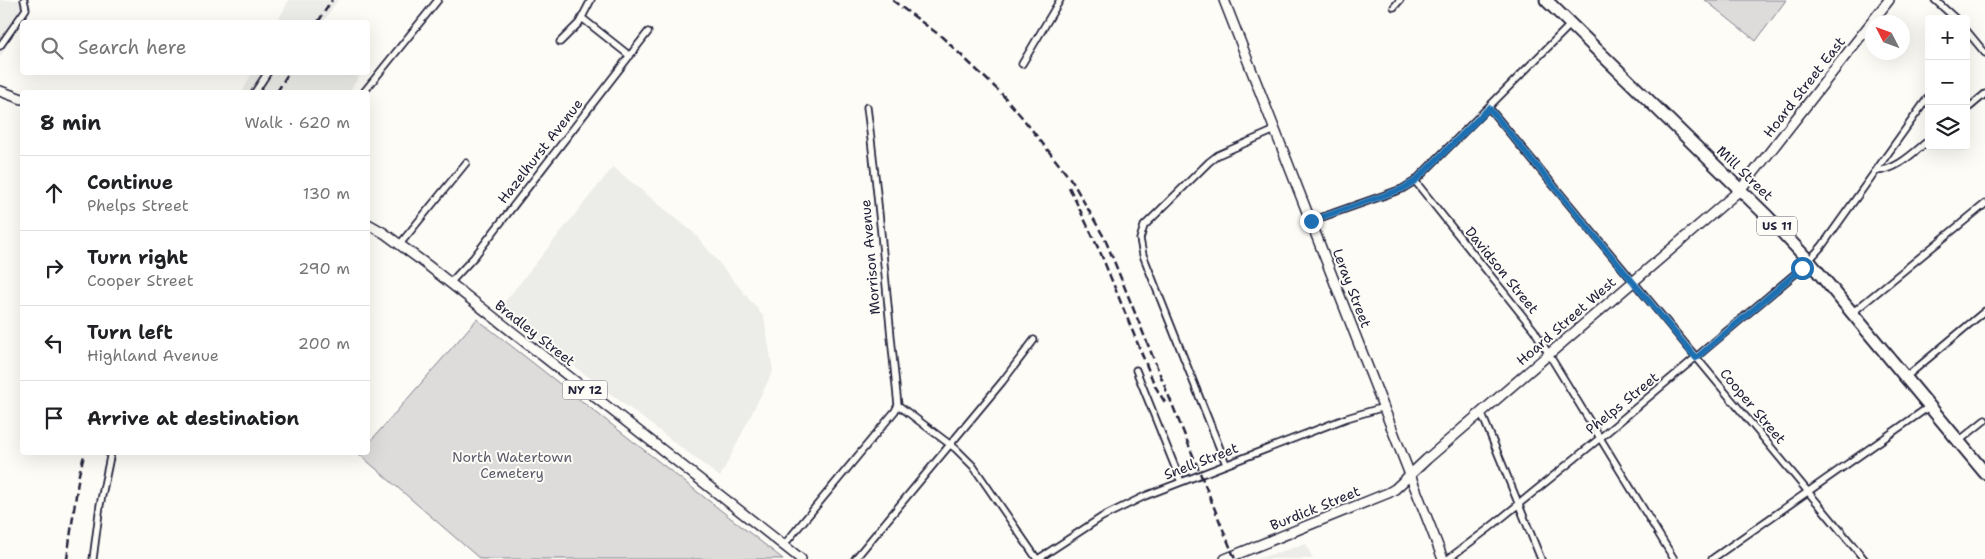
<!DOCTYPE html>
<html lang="en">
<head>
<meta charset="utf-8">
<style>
	:root { --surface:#fff; --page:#f6f6f6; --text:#202124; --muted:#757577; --line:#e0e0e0 }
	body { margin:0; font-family:"Shantell Sans",sans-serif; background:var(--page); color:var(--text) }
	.controls { position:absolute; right:15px; top:15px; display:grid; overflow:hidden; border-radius:5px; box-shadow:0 5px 20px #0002 }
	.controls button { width:45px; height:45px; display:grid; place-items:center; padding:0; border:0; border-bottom:1px solid var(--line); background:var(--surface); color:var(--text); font:25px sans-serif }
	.compass { position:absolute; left:1865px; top:15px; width:45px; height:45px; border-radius:50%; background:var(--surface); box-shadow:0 5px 20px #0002; rotate:312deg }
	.stop { position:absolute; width:15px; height:15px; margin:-11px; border:4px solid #1f6fb2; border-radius:50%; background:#fff }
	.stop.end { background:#1f6fb2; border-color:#fff; box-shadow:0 1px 5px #0008 }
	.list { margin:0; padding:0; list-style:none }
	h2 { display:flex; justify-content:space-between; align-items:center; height:65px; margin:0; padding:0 20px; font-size:21px }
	h2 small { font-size:16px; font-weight:400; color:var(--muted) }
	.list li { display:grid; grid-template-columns:32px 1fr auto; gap:15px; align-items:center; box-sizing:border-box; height:75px; padding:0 20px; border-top:1px solid var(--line) }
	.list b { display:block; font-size:19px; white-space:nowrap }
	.list p { margin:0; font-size:16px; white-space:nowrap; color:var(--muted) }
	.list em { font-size:16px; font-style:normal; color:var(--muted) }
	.icon { flex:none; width:28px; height:28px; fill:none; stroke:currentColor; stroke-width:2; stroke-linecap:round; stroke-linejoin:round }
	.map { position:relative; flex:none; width:1985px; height:559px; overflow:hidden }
	.search { position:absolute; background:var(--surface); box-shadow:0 5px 20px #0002; left:20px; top:20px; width:350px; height:55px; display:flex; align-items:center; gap:12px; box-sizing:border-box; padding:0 18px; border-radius:5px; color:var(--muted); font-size:19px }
	.panel { position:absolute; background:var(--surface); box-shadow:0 5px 20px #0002; left:20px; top:90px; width:350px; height:365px; border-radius:5px }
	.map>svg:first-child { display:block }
	.built { fill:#ecece9 }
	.green { fill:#dddcdb; stroke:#807f8b }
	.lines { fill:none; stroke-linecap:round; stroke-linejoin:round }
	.street-casing { stroke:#22223b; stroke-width:9 }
	.secondary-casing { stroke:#22223b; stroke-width:12 }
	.primary-casing { stroke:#22223b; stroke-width:12 }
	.highway-casing { stroke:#22223b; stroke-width:15 }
	.street { stroke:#fdfcf7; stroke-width:5.5 }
	.secondary { stroke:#fdfcf7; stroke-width:9 }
	.primary { stroke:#fdfcf7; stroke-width:9 }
	.highway { stroke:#fdfcf7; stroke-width:11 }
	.rail { stroke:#22223b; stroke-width:2.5; stroke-dasharray:8 4; stroke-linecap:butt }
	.route { stroke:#1f6fb2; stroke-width:6 }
	.labels { text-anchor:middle; stroke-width:4; stroke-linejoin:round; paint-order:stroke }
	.shield { fill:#fdfcf7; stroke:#646373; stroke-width:1 }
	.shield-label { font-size:12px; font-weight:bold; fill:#22223b }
	.street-label { font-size:14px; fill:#22223b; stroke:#fdfcf7 }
	.park-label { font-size:14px; fill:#5a5a6b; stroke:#fdfcf7 }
</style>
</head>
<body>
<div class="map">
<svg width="1985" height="559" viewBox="0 0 1985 559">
	<rect width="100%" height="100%" fill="#fdfcf7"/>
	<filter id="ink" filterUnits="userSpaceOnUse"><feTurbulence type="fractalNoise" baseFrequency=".02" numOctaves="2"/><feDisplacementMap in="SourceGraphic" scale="10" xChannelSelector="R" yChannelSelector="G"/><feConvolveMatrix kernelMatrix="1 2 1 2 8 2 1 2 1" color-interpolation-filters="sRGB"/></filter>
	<g filter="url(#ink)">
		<path class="built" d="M0,0H30L0,58Z
			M289,0H338L323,22H277Z
			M252,73H361L349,92H242Z
			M613,167L694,233L764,317L773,371L720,477L499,309Z
			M1306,544L1313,559H1256Z"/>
		<path class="green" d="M1705,0H1786L1756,41Z
			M477,319L783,559H480L359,454L368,452V444Z"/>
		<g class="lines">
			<defs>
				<path id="street" d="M1935,0L1956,19
					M1394,7L1400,0
					M582,18L630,56
					M1966,30L1985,53
					M560,42L579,23L591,0
					M0,46L26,9L24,0
					M1022,64L1060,0
					M255,92L268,72
					M364,92L438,0
					M867,107C880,206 887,305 898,405
					M1489,108L1864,559
					M1966,110L1985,94
					M1876,171C1897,170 1913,153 1929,140
					M1415,181L1534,330L1674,559
					M1311,221L1402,189L1415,181L1571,24
					M400,244L466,163
					M450,283L474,257L648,32
					M1852,313L1985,204
					M1136,370L1181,482
					M1906,377L1985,311
					M898,405L956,449L973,466L1037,559
					M1481,412L1541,559
					M1959,441L1985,420
					M1226,464L1143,255L1140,239L1144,226L1209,162L1218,155L1275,130
					M783,546L895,411L898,405
					M93,559L100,505L111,452
					M855,559L1002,382L1034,340
					M1038,559L1102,517L1145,496L1347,418L1384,407
					M1448,559L1488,529L1600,438L1802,268L1822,246L1929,96
					M1712,559L1930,406"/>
				<path id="secondary" d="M1225,559L1388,493L1395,489L1427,459L1740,190L1889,0"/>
				<path id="primary" d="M1224,0L1443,559
					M0,91L22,99
					M368,224L384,233L426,264L801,559"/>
				<path id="highway" d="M1546,0L1767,216L1809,261L1985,473"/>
			</defs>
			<use href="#street" class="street-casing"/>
			<use href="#secondary" class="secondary-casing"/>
			<use href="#primary" class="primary-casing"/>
			<use href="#highway" class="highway-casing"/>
			<use href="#street" class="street"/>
			<use href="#secondary" class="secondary"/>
			<use href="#primary" class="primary"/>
			<use href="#highway" class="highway"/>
			<path class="rail" d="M892,0L942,37L1000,92L1021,116L1072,181L1105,239L1235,559
				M318,22L332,0
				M277,92L289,72
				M1069,187L1101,254L1155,386L1166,404
				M67,559L79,474L85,452"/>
		</g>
	</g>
	<g class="lines" filter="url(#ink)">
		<path class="route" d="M1311,221L1402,189L1415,181L1489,108L1696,358L1802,268"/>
	</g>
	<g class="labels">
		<g class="shield">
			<rect x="1757" y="216.5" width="40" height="19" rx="4"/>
			<rect x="562.5" y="380.5" width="45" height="19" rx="4"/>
		</g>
		<g class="shield-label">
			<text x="1777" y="230">US 11</text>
			<text x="585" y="394">NY 12</text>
		</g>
		<g class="street-label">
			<text transform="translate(1804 87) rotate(-52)" y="5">Hoard Street East</text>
			<text transform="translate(540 151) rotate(-52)" y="5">Hazelhurst Avenue</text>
			<text transform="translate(1745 173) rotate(44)" y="5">Mill Street</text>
			<text transform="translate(870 257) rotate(-95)" y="5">Morrison Avenue</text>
			<text transform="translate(1502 270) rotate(51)" y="5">Davidson Street</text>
			<text transform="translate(1352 288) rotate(69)" y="5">Leray Street</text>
			<text transform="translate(1566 321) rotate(-41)" y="5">Hoard Street West</text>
			<text transform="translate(535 333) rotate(38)" y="5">Bradley Street</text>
			<text transform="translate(1622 403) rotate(-39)" y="5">Phelps Street</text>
			<text transform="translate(1753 406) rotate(50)" y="5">Cooper Street</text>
			<text transform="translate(1201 461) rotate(-21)" y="5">Snell Street</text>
			<text transform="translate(1315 508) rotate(-22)" y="5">Burdick Street</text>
		</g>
		<g class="park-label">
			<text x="512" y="462">North Watertown<tspan x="512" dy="16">Cemetery</tspan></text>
		</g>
	</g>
</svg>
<div class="controls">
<button>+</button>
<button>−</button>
<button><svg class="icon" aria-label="layers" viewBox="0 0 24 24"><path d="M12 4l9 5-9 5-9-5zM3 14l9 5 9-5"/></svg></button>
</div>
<svg class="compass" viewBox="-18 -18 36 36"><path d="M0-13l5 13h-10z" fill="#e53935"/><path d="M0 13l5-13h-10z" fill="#757577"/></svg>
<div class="stop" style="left:1802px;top:268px"></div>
<div class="stop end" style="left:1311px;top:221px"></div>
<div class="search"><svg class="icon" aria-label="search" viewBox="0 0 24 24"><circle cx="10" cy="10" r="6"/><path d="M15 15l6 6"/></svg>Search here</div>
<section class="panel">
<h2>8 min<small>Walk · 620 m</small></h2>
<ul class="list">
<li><svg class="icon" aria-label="ahead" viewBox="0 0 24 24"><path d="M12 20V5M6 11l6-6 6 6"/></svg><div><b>Continue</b><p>Phelps Street</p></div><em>130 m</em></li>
<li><svg class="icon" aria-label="right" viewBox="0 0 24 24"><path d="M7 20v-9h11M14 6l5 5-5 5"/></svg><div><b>Turn right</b><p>Cooper Street</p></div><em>290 m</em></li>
<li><svg class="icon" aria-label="left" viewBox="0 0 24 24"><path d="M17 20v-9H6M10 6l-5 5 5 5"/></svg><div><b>Turn left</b><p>Highland Avenue</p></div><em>200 m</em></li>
<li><svg class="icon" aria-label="arrive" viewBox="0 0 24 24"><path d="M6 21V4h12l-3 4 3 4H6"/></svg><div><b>Arrive at destination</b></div></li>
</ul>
</section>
</div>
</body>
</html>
